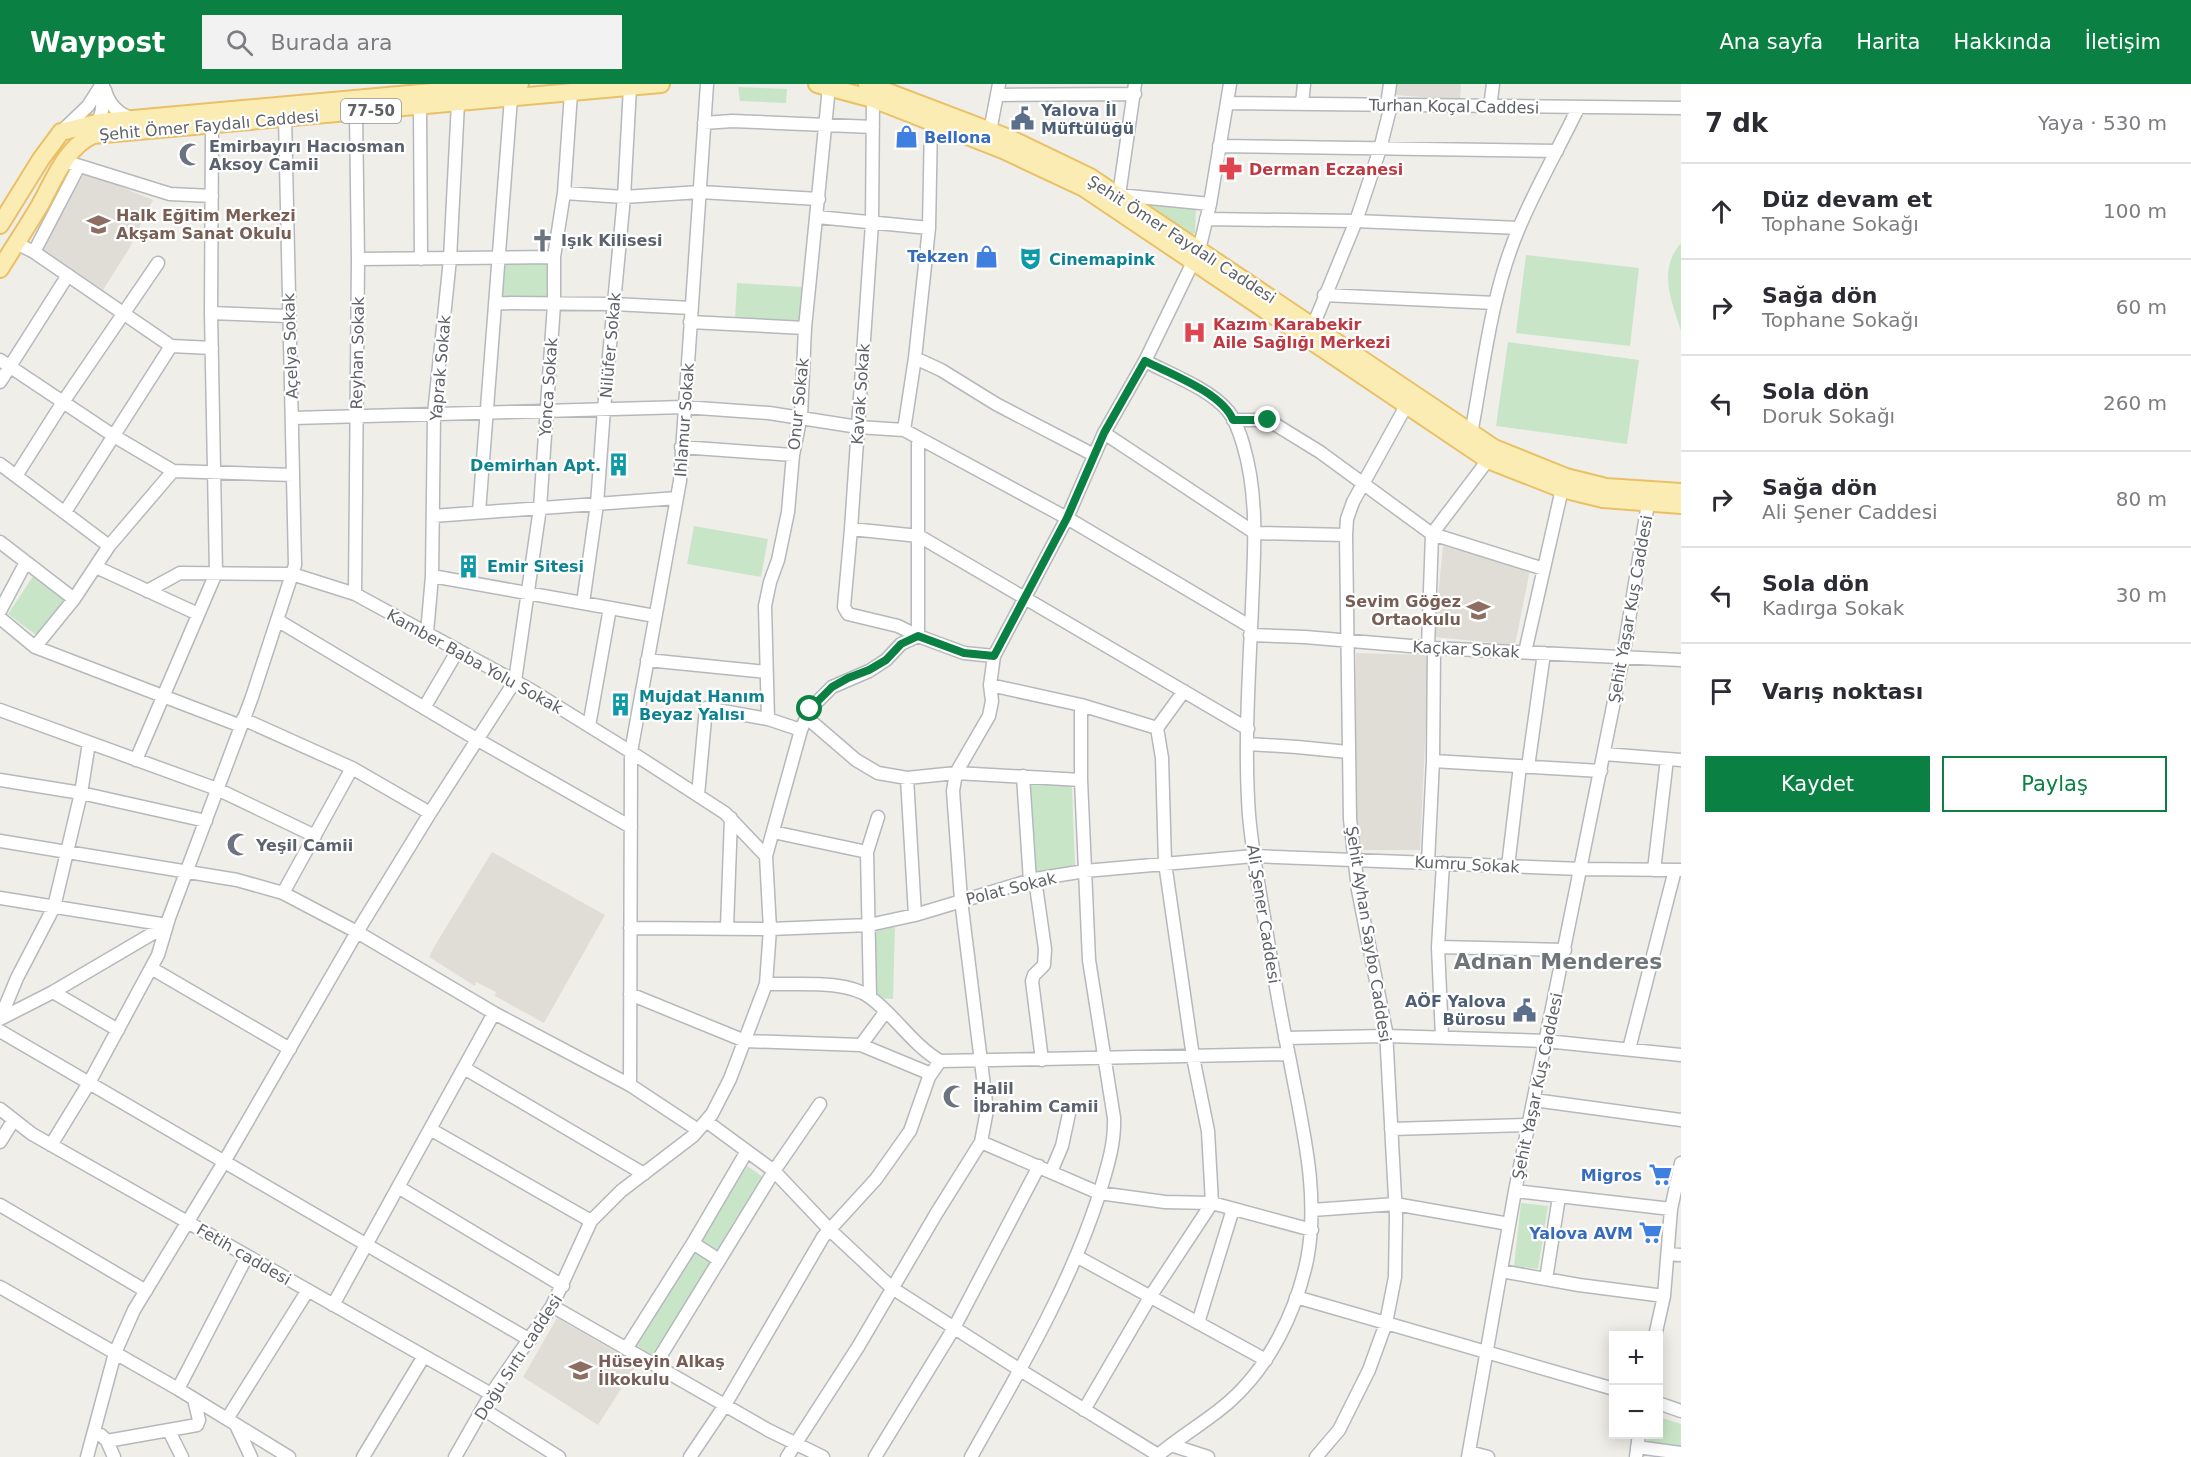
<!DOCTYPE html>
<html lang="tr">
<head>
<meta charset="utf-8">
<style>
	:root { --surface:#fff; --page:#f2f2f3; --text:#2b2b33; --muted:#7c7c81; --line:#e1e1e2; --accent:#0b8043 }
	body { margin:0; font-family:"DejaVu Sans",sans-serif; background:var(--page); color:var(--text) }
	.controls { position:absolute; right:18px; bottom:18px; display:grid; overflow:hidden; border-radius:0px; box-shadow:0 3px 15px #0003 }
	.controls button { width:54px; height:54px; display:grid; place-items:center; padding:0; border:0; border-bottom:2px solid var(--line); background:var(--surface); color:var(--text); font:30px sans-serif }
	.stop { position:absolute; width:18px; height:18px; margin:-14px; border:4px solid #0b8043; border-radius:50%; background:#fff }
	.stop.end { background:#0b8043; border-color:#fff; box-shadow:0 2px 6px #0008 }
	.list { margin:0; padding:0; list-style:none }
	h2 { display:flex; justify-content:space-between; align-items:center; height:78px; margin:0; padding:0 24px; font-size:26px }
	h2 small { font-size:20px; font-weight:400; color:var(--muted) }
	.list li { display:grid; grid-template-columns:39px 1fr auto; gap:18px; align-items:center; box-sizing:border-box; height:96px; padding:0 24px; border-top:2px solid var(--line) }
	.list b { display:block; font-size:22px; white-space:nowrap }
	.list p { margin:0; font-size:20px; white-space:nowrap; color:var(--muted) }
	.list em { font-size:20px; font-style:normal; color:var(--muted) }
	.actions { display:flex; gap:12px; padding:18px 24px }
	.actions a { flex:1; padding:14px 0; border:2px solid var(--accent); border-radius:0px; text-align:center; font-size:21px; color:var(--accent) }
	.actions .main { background:var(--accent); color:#fff }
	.icon { flex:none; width:33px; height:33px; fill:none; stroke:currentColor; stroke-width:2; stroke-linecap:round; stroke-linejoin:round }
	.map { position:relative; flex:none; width:1681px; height:1373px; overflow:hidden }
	header { display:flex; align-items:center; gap:36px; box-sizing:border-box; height:84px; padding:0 30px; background:var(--accent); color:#fff }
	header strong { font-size:28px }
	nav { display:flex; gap:33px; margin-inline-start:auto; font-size:21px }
	.search { width:420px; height:54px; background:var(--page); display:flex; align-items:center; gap:15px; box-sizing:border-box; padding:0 21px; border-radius:0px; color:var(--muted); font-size:22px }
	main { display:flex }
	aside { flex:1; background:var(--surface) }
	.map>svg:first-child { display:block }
	.education { fill:#e0ddd6 }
	.green { fill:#c8e6c7 }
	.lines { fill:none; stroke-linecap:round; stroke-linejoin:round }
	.minor-casing { stroke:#b5b8bc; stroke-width:15 }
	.major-casing { stroke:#eac067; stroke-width:20 }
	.minor { stroke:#fff; stroke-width:12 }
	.major { stroke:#fbecb3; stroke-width:16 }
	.route { stroke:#0b8043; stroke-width:8 }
	.labels { text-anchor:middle; stroke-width:4.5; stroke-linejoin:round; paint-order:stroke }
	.shield { fill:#fff; stroke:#8f9295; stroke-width:1.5 }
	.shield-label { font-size:15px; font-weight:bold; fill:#5f6367 }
	.street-label { font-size:16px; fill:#5f6367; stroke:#fff }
	.service-label { font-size:16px; font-weight:bold; fill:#4e5e75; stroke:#fff; text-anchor:start }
	.shop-label { font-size:16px; font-weight:bold; fill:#366cbe; stroke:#fff; text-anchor:end }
	.worship-label { font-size:16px; font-weight:bold; fill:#5b616d; stroke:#fff; text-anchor:start }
	.health-label { font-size:16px; font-weight:bold; fill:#be3a42; stroke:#fff; text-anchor:start }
	.education-label { font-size:16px; font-weight:bold; fill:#785e54; stroke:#fff; text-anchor:start }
	.culture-label { font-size:16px; font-weight:bold; fill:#0d838f; stroke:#fff; text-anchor:start }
	.district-label { font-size:22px; font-weight:bold; fill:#707579; stroke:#fff }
</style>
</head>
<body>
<header>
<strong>Waypost</strong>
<div class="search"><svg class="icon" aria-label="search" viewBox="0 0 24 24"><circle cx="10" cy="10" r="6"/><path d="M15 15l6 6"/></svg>Burada ara</div>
<nav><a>Ana sayfa</a><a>Harita</a><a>Hakkında</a><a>İletişim</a></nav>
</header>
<main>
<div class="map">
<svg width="1681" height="1373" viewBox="0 0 1681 1373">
	<rect width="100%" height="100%" fill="#f0eee8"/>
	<path class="education" d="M1396,0H1461L1460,16L1395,11Z
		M85,88L153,116L129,165L103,206L41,165Z
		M1443,462L1530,486L1515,561L1434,553Z
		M1356,569L1429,571L1420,766H1362L1355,739Z
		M492,768L605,831L544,939L495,912L496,908L476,898L475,902L429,873L434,863Z
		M557,1234L637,1280L598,1341L523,1293Z"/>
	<path class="green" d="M738,3L787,5L786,19L740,17Z
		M1138,119L1196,124L1195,149L1192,151Z
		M1681,159V247C1672,218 1657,186 1681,159Z
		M1526,171L1639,184L1630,262L1516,249Z
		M502,175H552L551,218H500Z
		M737,199L803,203L801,240L735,236Z
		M1508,258L1639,276L1627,360L1496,342Z
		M694,442L768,455L761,493L687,480Z
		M34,491L65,517L36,551L8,530Z
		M1032,698L1068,700L1072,704L1075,782L1034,788L1029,700Z
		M895,841L893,915L878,914L874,907L873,845Z
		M747,1082L763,1093L717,1167L700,1157Z
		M1521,1119L1548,1122L1538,1185L1514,1182Z
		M694,1167L712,1178L654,1272L636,1261Z
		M1659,1333L1681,1340V1368L1646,1362L1647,1351L1658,1350Z"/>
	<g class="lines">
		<defs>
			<path id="minor" d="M1135,0L1119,111L1210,120
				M105,6C109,21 118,30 133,35
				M998,11L1135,10
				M873,15L872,139L851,445L844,523L848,530L898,542L918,552V354
				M1227,19L1681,24
				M1302,19L1304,0
				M1387,21L1390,0
				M420,22L421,175
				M1490,23L1493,0
				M704,39L732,37L873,43
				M96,45L102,26L103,1
				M63,46L88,22L102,0
				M990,47L999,0
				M1219,62L1557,67
				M64,77L170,110L212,112
				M564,109L624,113L700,108L819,115
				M817,133L929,144
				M1206,135L1356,137L1519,144
				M16,159L34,168L171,262L212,264
				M1199,166L1210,120L1230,0
				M34,168L79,82
				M358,175L554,173
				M1324,211L1495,219
				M495,219L614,220L691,224
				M211,229L288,232
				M690,238L805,244
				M1313,242L1356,137L1380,65L1391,21
				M915,274L941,286L996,320L1094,371
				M0,276L114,352L173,387L293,391
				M1145,277C1170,290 1210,305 1228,327C1235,335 1240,350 1243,360C1259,413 1254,469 1252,523C1249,591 1244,663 1249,731C1252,765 1258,799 1264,833C1272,881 1280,929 1290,977C1302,1042 1320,1110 1307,1176C1296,1228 1269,1283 1229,1318C1206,1338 1179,1353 1156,1373
				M0,298L68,191
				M293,334L684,323L769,329L858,343L904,346L1067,434L1251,543
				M1233,336H1268L1320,368L1432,450L1544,485
				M904,346L915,274L929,144L931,39
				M1104,349L1255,449L1346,451
				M1471,350C1484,281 1491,209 1519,144C1536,103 1559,64 1578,24
				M681,363L793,371
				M0,380L109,462
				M16,392L63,318L158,179
				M65,428L171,262
				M479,428L511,14
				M433,432L677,414
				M851,445L919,452L1248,645
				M0,458L74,515
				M96,483L198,530
				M432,492L655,532
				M147,507L180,489L292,490L355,510L531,606L631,668L725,729L766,772
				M355,510L358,175L356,29
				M583,519L597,420L604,325L624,113L630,3
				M0,527L26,478
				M0,534L35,563L241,642
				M277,536L478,656L631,743
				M427,549L432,492L434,330L450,175L458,19
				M1250,551L1305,553L1434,564L1681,576
				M35,563L74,515L109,462L173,387
				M1428,563L1432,450L1488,376
				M1525,568L1562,405
				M647,576L766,588
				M990,601L1081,621L1157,644
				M424,624L458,566
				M0,626L217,705L315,752
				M806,633L856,676L878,689L907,694L956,689L1081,696
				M243,635L352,684L430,729
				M768,635L765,522L770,498L778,476L788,428L793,371L801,332L805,244L829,3
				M589,642L610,524
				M1248,660L1297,663L1348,668
				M1604,670L1681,676
				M136,676L216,489L211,229L212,41
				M1433,677L1601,687
				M1528,683L1544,569
				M1023,692L1030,797
				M907,694L915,831
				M0,696L81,709L206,737
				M698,711L706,624L768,635L801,646
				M773,748L867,768
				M0,757L237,796L283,809L357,848L494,929L630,1001L698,1046
				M1428,778L1433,677L1434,564
				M1508,782L1520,682
				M1654,786L1667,675
				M1035,795L1045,865L1044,881L1034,891L1032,897L1042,976
				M283,809L352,684
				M0,814L167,841
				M727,843L731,734
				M630,844L770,845L869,841L915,831L1035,795L1085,787L1254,772L1581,785L1681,786
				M1438,863L1565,866
				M151,884L290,965
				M766,900C796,901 847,895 871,914C896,933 913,961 940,977L1288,970
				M53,908L118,946
				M630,910L745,957L861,961L931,990
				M870,912L867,768L878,733
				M0,935L17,894L54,823L81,709L89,659
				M0,935L53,908L167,841
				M0,947L530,1256
				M1442,953L1438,863L1443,779
				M1285,954L1387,952L1546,957L1681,971
				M861,961L886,927
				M1629,965L1675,786
				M464,984L644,1090
				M630,1001L631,668L680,397L707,0
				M1534,1016L1681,1036
				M0,1025L32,1050L491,1310
				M706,1037L774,1087L830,1146L892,1204L1020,1286L1158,1371
				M430,1045L591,1137
				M1391,1045L1529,1041
				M0,1058L13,1037
				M981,1058L1099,1109L1165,1118L1212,1119L1312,1146
				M51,1061L89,999L158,871L169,834L252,613L295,481L285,34
				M1051,1088L1062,1062L1070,1025
				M398,1103L563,1202
				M1515,1107L1671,1125
				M0,1121L146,1207
				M1312,1126L1395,1120L1509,1140
				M693,1159L719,1176
				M1668,1170L1681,1171
				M1076,1172L1266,1276
				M1501,1187L1579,1201L1664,1212
				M1546,1195L1559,1113
				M0,1203L178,1305L289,1373
				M1296,1213L1614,1305
				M333,1221L494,929
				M552,1222L768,1346L823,1373
				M1198,1239L1233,1125
				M1655,1252L1664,1212L1671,1125L1681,1079
				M626,1265L693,1159L747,1067
				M655,1281L774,1087L820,1020
				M178,1305L247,1172
				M1658,1319L1681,1327
				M483,1325L559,1373
				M1084,1326L1150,1213L1212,1119L1208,1047L1193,973L1165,779L1162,674L1157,644L1184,607
				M227,1335L308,1206
				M236,1341L251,1373
				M169,1347L182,1373
				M101,1351L107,1357L114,1373
				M107,1357L197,1341L199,1336L194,1315
				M1171,1361L1208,1373
				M1637,1363L1681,1369
				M1469,1368L1488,1373
				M87,1373L115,1269L134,1226L224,1078L357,848L430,729L515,597L540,424L554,220V173L564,109L571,9
				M363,1373L424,1272
				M455,1373L491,1310L552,1222L591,1137L621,1107L693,1052L712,1030L730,995L766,900L770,845L766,772L801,646L810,625L832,603L869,587L886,576L901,560L918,552L964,569L994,572
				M690,1373L725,1321L823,1153L876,1095L910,1047L929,993L940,977
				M787,1373L858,1263L936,1130L981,1058L987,1026L961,816L953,707L956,689L989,632L992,617L990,601L994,572L1067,434L1104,349L1145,277L1193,178
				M875,1373L954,1244L1039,1082
				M971,1373C1018,1289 1068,1206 1098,1114C1106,1087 1115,1062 1114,1034L1089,876L1081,696V621
				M1316,1373L1339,1346L1369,1286L1386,1239L1395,1193L1396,1132L1386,947L1358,806L1350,735L1346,451L1347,435L1353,418L1406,322
				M1468,1373L1515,1107L1623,573L1648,419
				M1636,1373L1639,1350"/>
			<path id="major" d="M817,0L873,15L1003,66L1084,104L1488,376L1562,405L1603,415L1681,421
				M867,0L1009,54L1090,93L1494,364L1566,393L1606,403L1681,408
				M0,141L41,75L61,48L100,38L520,0
				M0,185C13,164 27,143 40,121C54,96 65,64 93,51L661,0"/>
		</defs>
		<use href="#minor" class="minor-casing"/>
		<use href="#major" class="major-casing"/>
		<use href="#minor" class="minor"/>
		<use href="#major" class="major"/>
	</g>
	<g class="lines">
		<path class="route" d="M810,625L832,603L848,594L869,586L886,576L901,560L918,552L964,569L994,572L1067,434L1104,349L1145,277C1171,290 1222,309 1233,336H1268"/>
	</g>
	<defs>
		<symbol id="civic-bare" viewBox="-9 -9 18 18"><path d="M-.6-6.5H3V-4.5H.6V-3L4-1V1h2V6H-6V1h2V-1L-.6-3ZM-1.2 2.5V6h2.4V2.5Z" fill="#5c6f8a" stroke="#fff" stroke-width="2.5" paint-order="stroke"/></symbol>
		<symbol id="shop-bare" viewBox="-9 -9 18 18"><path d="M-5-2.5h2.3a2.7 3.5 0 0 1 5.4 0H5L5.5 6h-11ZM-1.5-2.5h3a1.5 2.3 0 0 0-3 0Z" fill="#3f7fe0" stroke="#fff" stroke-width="2.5" paint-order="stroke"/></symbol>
		<symbol id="mosque-bare" viewBox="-9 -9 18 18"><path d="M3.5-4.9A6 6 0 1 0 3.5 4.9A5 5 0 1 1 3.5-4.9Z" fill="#6b7280" stroke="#fff" stroke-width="2.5" paint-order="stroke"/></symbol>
		<symbol id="pharmacy-bare" viewBox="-9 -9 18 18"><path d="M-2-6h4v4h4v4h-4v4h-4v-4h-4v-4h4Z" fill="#e0444e" stroke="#fff" stroke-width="2.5" paint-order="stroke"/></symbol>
		<symbol id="school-bare" viewBox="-9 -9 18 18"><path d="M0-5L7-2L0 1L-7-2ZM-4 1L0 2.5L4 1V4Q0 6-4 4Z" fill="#8d6e63" stroke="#fff" stroke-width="2.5" paint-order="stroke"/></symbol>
		<symbol id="church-bare" viewBox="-9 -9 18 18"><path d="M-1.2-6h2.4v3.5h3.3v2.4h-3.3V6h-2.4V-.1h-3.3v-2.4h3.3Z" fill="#6b7280" stroke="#fff" stroke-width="2.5" paint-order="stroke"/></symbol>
		<symbol id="theatre-bare" viewBox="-9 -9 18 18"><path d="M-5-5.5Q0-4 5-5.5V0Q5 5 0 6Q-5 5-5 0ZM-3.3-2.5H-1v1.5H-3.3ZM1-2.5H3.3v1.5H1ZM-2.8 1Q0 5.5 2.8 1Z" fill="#0f9aa8" stroke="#fff" stroke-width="2.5" paint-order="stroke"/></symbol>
		<symbol id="hospital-bare" viewBox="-9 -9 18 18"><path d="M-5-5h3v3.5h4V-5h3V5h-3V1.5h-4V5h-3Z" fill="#e0444e" stroke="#fff" stroke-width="2.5" paint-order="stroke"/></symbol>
		<symbol id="building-bare" viewBox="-9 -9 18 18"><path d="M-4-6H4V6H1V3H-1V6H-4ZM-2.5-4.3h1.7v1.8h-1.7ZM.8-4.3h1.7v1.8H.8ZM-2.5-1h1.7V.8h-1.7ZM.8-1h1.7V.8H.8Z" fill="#0f9aa8" stroke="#fff" stroke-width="2.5" paint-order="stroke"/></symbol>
		<symbol id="supermarket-bare" viewBox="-9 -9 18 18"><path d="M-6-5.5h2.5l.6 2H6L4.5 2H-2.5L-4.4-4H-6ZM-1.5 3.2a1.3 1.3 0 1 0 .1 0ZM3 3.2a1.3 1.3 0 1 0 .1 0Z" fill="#3f7fe0" stroke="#fff" stroke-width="2.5" paint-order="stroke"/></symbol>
	</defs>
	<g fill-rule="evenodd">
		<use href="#civic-bare" x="1006" y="18" width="33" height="33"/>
		<use href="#shop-bare" x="890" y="36" width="33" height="33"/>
		<use href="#mosque-bare" x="174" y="54" width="33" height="33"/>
		<use href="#pharmacy-bare" x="1214" y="68" width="33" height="33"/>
		<use href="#school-bare" x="82" y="124" width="33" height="33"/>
		<use href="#church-bare" x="526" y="140" width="33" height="33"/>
		<use href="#shop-bare" x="970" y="156" width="33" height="33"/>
		<use href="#theatre-bare" x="1014" y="158" width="33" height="33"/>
		<use href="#hospital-bare" x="1178" y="232" width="33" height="33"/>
		<use href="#building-bare" x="602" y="364" width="33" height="33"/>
		<use href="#building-bare" x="452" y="466" width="33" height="33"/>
		<use href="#school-bare" x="1462" y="510" width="33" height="33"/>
		<use href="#building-bare" x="604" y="604" width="33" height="33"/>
		<use href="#mosque-bare" x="222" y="744" width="33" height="33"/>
		<use href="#civic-bare" x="1508" y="910" width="33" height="33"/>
		<use href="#mosque-bare" x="938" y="996" width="33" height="33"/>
		<use href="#supermarket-bare" x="1644" y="1074" width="33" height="33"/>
		<use href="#supermarket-bare" x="1634" y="1132" width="33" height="33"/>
		<use href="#school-bare" x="564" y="1270" width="33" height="33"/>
	</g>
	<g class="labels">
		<rect class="shield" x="341" y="15" width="60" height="24" rx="4.5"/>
		<g class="shield-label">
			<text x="371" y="32">77-50</text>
		</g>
		<g class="street-label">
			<text transform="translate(1454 22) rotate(1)" y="6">Turhan Koçal Caddesi</text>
			<text transform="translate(209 41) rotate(-5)" y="6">Şehit Ömer Faydalı Caddesi</text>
			<text transform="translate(1182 155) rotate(33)" y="6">Şehit Ömer Faydalı Caddesi</text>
			<text transform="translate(610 261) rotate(-85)" y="6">Nilüfer Sokak</text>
			<text transform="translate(290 262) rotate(-92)" y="6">Açelya Sokak</text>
			<text transform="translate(357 269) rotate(-89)" y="6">Reyhan Sokak</text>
			<text transform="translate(440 284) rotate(-85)" y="6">Yaprak Sokak</text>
			<text transform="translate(548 303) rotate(-86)" y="6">Yonca Sokak</text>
			<text transform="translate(860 310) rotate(-86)" y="6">Kavak Sokak</text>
			<text transform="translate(798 320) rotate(-84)" y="6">Onur Sokak</text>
			<text transform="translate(684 336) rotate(-86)" y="6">Ihlamur Sokak</text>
			<text transform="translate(1630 525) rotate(-80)" y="6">Şehit Yaşar Kuş Caddesi</text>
			<text transform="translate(1466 565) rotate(3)" y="6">Kaçkar Sokak</text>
			<text transform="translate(475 577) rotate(29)" y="6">Kamber Baba Yolu Sokak</text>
			<text transform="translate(1467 780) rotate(3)" y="6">Kumru Sokak</text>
			<text transform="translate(1011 804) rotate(-14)" y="6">Polat Sokak</text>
			<text transform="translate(1264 830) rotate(81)" y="6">Ali Şener Caddesi</text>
			<text transform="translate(1369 850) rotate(81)" y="6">Şehit Ayhan Saybo Caddesi</text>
			<text transform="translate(1537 1002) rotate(-78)" y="6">Şehit Yaşar Kuş Caddesi</text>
			<text transform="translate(244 1170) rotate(30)" y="6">Fetih caddesi</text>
			<text transform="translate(518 1273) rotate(-57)" y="6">Doğu Sırtı caddesi</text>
		</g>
		<g class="service-label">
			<text x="1041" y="32">Yalova İl<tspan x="1041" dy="18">Müftülüğü</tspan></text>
			<text x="1506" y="923" text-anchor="end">AÖF Yalova<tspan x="1506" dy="18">Bürosu</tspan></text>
		</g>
		<g class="shop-label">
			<text x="924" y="59" text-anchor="start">Bellona</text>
			<text x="969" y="178">Tekzen</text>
			<text x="1642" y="1097">Migros</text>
			<text x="1633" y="1155">Yalova AVM</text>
		</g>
		<g class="worship-label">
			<text x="209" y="68">Emirbayırı Hacıosman<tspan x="209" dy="18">Aksoy Camii</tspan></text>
			<text x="561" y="162">Işık Kilisesi</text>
			<text x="256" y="767">Yeşil Camii</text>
			<text x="973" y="1010">Halil<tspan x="973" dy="18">İbrahim Camii</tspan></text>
		</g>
		<g class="health-label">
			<text x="1249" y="91">Derman Eczanesi</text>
			<text x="1213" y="246">Kazım Karabekir<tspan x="1213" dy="18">Aile Sağlığı Merkezi</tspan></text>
		</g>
		<g class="education-label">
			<text x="116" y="137">Halk Eğitim Merkezi<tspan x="116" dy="18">Akşam Sanat Okulu</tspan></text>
			<text x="1461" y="523" text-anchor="end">Sevim Göğez<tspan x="1461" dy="18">Ortaokulu</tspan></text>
			<text x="598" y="1283">Hüseyin Alkaş<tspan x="598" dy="18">İlkokulu</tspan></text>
		</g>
		<g class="culture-label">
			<text x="1049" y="181">Cinemapink</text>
			<text x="601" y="387" text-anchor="end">Demirhan Apt.</text>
			<text x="487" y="488">Emir Sitesi</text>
			<text x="639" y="618">Mujdat Hanım<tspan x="639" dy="18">Beyaz Yalısı</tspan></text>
		</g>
		<g class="district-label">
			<text x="1558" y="885">Adnan Menderes</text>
		</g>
	</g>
</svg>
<div class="controls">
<button>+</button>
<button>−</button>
</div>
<div class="stop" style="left:810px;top:625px"></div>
<div class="stop end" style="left:1268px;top:336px"></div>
</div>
<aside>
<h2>7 dk<small>Yaya · 530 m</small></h2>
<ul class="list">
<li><svg class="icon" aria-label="ahead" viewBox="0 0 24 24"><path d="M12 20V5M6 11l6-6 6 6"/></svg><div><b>Düz devam et</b><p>Tophane Sokağı</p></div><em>100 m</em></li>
<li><svg class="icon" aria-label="right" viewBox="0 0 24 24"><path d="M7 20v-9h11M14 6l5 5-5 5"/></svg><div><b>Sağa dön</b><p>Tophane Sokağı</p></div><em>60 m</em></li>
<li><svg class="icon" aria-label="left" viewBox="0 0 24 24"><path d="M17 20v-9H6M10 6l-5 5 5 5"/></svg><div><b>Sola dön</b><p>Doruk Sokağı</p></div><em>260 m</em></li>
<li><svg class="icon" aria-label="right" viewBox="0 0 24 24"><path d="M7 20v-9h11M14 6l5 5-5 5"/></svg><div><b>Sağa dön</b><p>Ali Şener Caddesi</p></div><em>80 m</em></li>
<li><svg class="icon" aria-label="left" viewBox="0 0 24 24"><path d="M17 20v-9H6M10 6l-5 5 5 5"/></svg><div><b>Sola dön</b><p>Kadırga Sokak</p></div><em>30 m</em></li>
<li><svg class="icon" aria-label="arrive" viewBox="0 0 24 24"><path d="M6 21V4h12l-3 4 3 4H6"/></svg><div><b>Varış noktası</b></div></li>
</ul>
<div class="actions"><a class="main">Kaydet</a><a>Paylaş</a></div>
</aside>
</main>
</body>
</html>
